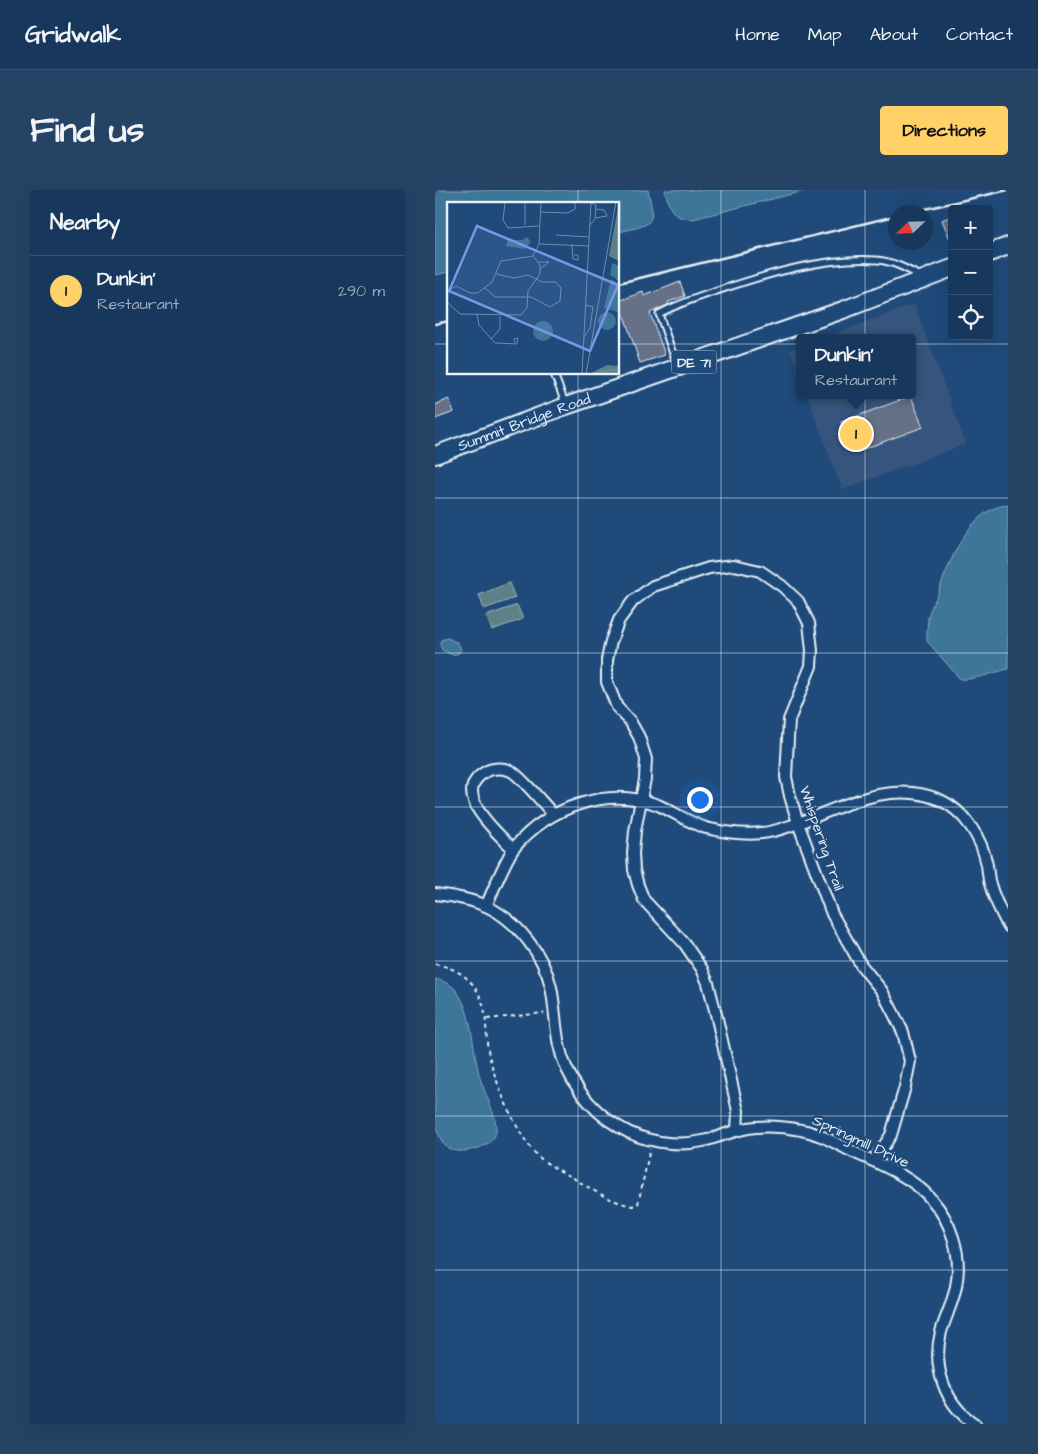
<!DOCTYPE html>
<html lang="en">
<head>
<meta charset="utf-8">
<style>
	:root { --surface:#17385c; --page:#244365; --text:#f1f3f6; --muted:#9eacbb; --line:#365272; --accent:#ffd166 }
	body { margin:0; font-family:"Architects Daughter",sans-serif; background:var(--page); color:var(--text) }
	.controls { position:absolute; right:15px; top:15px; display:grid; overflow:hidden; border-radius:5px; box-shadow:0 5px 20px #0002 }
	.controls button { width:45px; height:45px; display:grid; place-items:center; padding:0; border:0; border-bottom:1px solid var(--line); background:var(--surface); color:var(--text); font:25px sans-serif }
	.compass { position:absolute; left:453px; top:15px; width:45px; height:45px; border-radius:50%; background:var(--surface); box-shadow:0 5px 20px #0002; rotate:247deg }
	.you { position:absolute; left:264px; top:609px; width:18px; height:18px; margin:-12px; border:4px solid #fff; border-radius:50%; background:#1a73e8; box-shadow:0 0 0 8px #1a73e833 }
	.badge { display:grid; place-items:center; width:32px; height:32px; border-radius:50%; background:var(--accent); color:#111; font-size:16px; font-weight:700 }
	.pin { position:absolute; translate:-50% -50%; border:2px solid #fff; box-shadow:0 1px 5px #0006 }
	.popup { position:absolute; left:361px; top:144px; width:120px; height:65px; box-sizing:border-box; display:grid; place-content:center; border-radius:5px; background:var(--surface); filter:drop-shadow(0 1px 4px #0005); font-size:16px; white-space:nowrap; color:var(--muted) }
	.popup b { font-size:19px; color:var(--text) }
	.popup::after { content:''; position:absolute; left:50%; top:100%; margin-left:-10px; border:10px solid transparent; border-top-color:var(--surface) }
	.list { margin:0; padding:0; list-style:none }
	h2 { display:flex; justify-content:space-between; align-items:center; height:65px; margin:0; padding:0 20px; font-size:21px }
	h2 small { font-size:16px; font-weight:400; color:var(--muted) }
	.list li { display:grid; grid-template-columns:32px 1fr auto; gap:15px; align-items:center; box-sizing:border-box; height:70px; padding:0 20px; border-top:1px solid var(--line) }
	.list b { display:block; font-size:19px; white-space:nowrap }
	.list p { margin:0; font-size:16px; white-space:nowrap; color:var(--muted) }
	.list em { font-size:16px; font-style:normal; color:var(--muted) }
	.icon { flex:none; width:28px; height:28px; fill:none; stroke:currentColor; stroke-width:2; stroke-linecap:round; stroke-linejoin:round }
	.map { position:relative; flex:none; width:573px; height:1234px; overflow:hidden; border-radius:5px }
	header { display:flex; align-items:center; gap:30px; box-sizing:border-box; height:70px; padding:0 25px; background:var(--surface); border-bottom:1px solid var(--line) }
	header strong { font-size:24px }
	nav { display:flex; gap:28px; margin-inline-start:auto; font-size:18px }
	.intro { display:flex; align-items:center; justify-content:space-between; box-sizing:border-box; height:120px; padding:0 30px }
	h1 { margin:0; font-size:35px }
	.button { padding:12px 22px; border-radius:5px; background:var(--accent); color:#111; font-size:18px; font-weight:700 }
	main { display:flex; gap:30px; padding:0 30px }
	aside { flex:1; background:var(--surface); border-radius:5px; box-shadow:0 5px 20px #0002 }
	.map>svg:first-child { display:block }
	.built { fill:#34557e }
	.green { fill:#5c8187; stroke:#a2b9c0 }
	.water { fill:#3e7699; stroke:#82a7bf }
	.building { fill:#666f86; stroke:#e8f1f8 }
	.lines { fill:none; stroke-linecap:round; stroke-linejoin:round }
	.service-casing { stroke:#e8f1f8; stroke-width:9 }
	.minor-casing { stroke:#e8f1f8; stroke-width:14 }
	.primary-casing { stroke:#e8f1f8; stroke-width:20 }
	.path { stroke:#e8f1f8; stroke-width:2; stroke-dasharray:4 4; stroke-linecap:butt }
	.service { stroke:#1f4a7a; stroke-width:5 }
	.minor { stroke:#1f4a7a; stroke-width:10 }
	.primary { stroke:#1f4a7a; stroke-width:16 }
	.rail { stroke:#e8f1f8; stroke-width:2.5 }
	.grid { fill:none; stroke:#e8f1f8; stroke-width:1; stroke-opacity:0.55 }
	.labels { text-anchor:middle; stroke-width:5; stroke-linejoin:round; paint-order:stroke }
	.shield { fill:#1f4a7a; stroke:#acbfd2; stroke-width:1 }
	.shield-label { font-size:14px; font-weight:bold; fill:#e8f1f8 }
	.street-label { font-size:15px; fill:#e8f1f8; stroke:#1f4a7a }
	.inset-road { fill:none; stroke:#6f8dac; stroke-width:1 }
	.view { fill:#7897e6; fill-opacity:0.15; stroke:#7897e6; stroke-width:2.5 }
	.inset-edge { fill:none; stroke:#e8f1f8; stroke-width:2.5 }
</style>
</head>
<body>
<header>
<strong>Gridwalk</strong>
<nav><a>Home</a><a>Map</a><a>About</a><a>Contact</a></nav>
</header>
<div class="intro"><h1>Find us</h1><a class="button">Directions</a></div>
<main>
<aside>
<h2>Nearby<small></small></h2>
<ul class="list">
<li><span class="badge">1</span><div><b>Dunkin'</b><p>Restaurant</p></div><em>290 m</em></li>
</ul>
</aside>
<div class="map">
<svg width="573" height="1234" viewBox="0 0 573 1234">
	<rect width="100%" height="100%" fill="#1f4a7a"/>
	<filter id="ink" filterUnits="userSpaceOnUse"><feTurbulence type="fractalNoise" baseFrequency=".02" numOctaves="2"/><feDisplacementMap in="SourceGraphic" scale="10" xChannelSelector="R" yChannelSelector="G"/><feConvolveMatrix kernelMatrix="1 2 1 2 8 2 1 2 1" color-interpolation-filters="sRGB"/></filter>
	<g filter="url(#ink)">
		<path class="built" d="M479,114L531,254L407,300L372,205H477V148H388Z
			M365,156V185L355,160Z"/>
		<path class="green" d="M74,393L80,408L49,419L44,405Z
			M82,415L88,429L57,440L51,426Z"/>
		<path class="water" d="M0,0H213C221,36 218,34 184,42V14H14V82L0,85Z
			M230,0H373L258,29C237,29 234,18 230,0Z
			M573,315V479C561,482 535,491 525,489L492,451C492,444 492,436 493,428C494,420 500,411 503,403C514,373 534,317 573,315Z
			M13,448L23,453L26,459L24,463L18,465L7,460L5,454L6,450Z
			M0,789C8,791 14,793 20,799C39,822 37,863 46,891C50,904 63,928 61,942C59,958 24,966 13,958C6,953 3,943 0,935Z"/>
		<path class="building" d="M517,26V54L507,30Z
			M245,92L250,106L233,112L234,114L215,123L230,165L205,173L184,111L208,102L209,106Z
			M476,206L488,237L418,263L406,232Z
			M14,209L19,222L0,229V215Z"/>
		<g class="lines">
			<defs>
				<path id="service" d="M242,175L224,124C244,113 264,107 285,100C332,84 392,66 442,70C457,71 472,79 485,86
					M119,184L130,213"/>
				<path id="minor" d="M78,659C63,643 14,603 50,582C57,578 68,577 76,581C88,588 108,614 119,625
					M0,704C18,706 36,709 53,717C82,731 109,765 116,797C120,816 120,836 124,855C131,889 155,920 184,937C208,952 241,957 268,951C286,947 302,938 321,937C335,936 351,937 366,940C384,943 400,953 416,961C444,974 477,986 497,1010C516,1031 526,1063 522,1090C520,1109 511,1125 506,1142C497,1177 510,1215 540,1234
					M51,716C58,701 70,670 79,658C113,617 172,596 223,615C239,622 254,633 271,638C288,642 310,645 327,643C340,642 351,637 364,633C408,616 458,589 505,610C530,621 547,649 552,675C553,681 553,688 555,694C559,709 566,722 573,736
					M302,940L303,921L281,824L273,793L267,779L249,753L209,710L203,695L199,680L198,663L200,641L210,589L211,569L204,547L195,531L182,517L172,492V470L176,451L184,430L198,411L218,396L274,378L299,375L325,381L347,396L363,411L374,433L377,460L376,476L354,530L351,587L355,606L363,633L397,724L426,775L447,801L459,824L468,842L475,871L470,897L456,945L439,971"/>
				<g id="primary">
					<path d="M554,63L573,56"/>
					<path id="s1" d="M0,265L131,216L408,120L517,78"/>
				</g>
			</defs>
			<use href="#service" class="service-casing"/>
			<use href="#minor" class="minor-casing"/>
			<use href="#primary" class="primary-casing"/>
			<path class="path" d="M0,774C21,778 38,788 46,809C54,828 49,849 55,869C62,896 83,948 104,967C115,977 131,983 143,991C161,1002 177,1012 198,1016L203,1014L215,959
				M52,829L109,823"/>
			<use href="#service" class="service"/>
			<use href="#minor" class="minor"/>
			<use href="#primary" class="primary"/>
			<path class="rail" d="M477,22L573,0
				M184,93L460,26
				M0,134L14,131"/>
		</g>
	</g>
	<path class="grid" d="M143,0V14M286,0V1234M430,0V1234M0,154H14M184,154H573M143,184V1234M0,308H573M0,463H573M0,617H573M0,771H573M0,926H573M0,1080H573"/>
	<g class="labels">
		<rect class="shield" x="236.5" y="160.5" width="45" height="23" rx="4"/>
		<g class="shield-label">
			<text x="259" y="177">DE 71</text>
		</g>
		<g class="street-label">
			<text dy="5" stroke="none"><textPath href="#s1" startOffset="95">Summit Bridge Road</textPath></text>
			<text transform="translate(387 648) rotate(71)" y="5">Whispering Trail</text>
			<text transform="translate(426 951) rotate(25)" y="5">Springmill Drive</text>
		</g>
	</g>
	<g transform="translate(12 12)">
		<rect width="172" height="172" fill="#1f4a7a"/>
		<path d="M172,0H173L172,59L162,54ZM160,163L172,164V172H142Z" fill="#5c8187"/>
		<path d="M80,35L84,40L78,47L59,44L61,38H75ZM165,61L172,64V79L163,73ZM164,77L172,82L171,110L157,106ZM151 119a9 9 0 1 1 18 0a9 9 0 1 1-18 0ZM86 129a10 10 0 1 1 20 0a10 10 0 1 1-20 0Z" fill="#3e7699"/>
		<path class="inset-road" d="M58,0L56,18L61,26L92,24M78,0V23M93,10L121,11L128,7V0M148,16L160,14L157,8L149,7M143,23L148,17L149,3L144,1M109,33L142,35M92,42L142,44M125,42L126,57L131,58V53H127M92,60H102L93,67M38,86L48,95H84L103,105L113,99L114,86L109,80H95L81,73L67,76L49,72M0,89L9,84L23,91H31L45,80L54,59L86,54L92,42L94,0M0,100L13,112L74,113L80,106L81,89L93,72V63L86,54M30,111L32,123L48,141L70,142L71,136L67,137L68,141M137,135L143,126L146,105L139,103M44,137L53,127V114M135,172L144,0M139,172L169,0M147,172L170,167L172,172"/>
		<path class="view" d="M30,24L171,83L143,149L2,89Z"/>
		<rect width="172" height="172" class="inset-edge"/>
	</g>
</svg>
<div class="controls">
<button>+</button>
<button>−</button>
<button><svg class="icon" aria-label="locate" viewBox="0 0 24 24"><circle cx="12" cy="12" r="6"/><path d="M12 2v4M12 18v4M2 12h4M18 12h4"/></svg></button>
</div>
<svg class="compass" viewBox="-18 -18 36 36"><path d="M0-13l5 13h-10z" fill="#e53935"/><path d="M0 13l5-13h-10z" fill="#9eacbb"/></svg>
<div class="you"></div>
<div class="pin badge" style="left:421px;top:244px">1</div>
<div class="popup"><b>Dunkin'</b>Restaurant</div>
</div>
</main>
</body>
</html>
